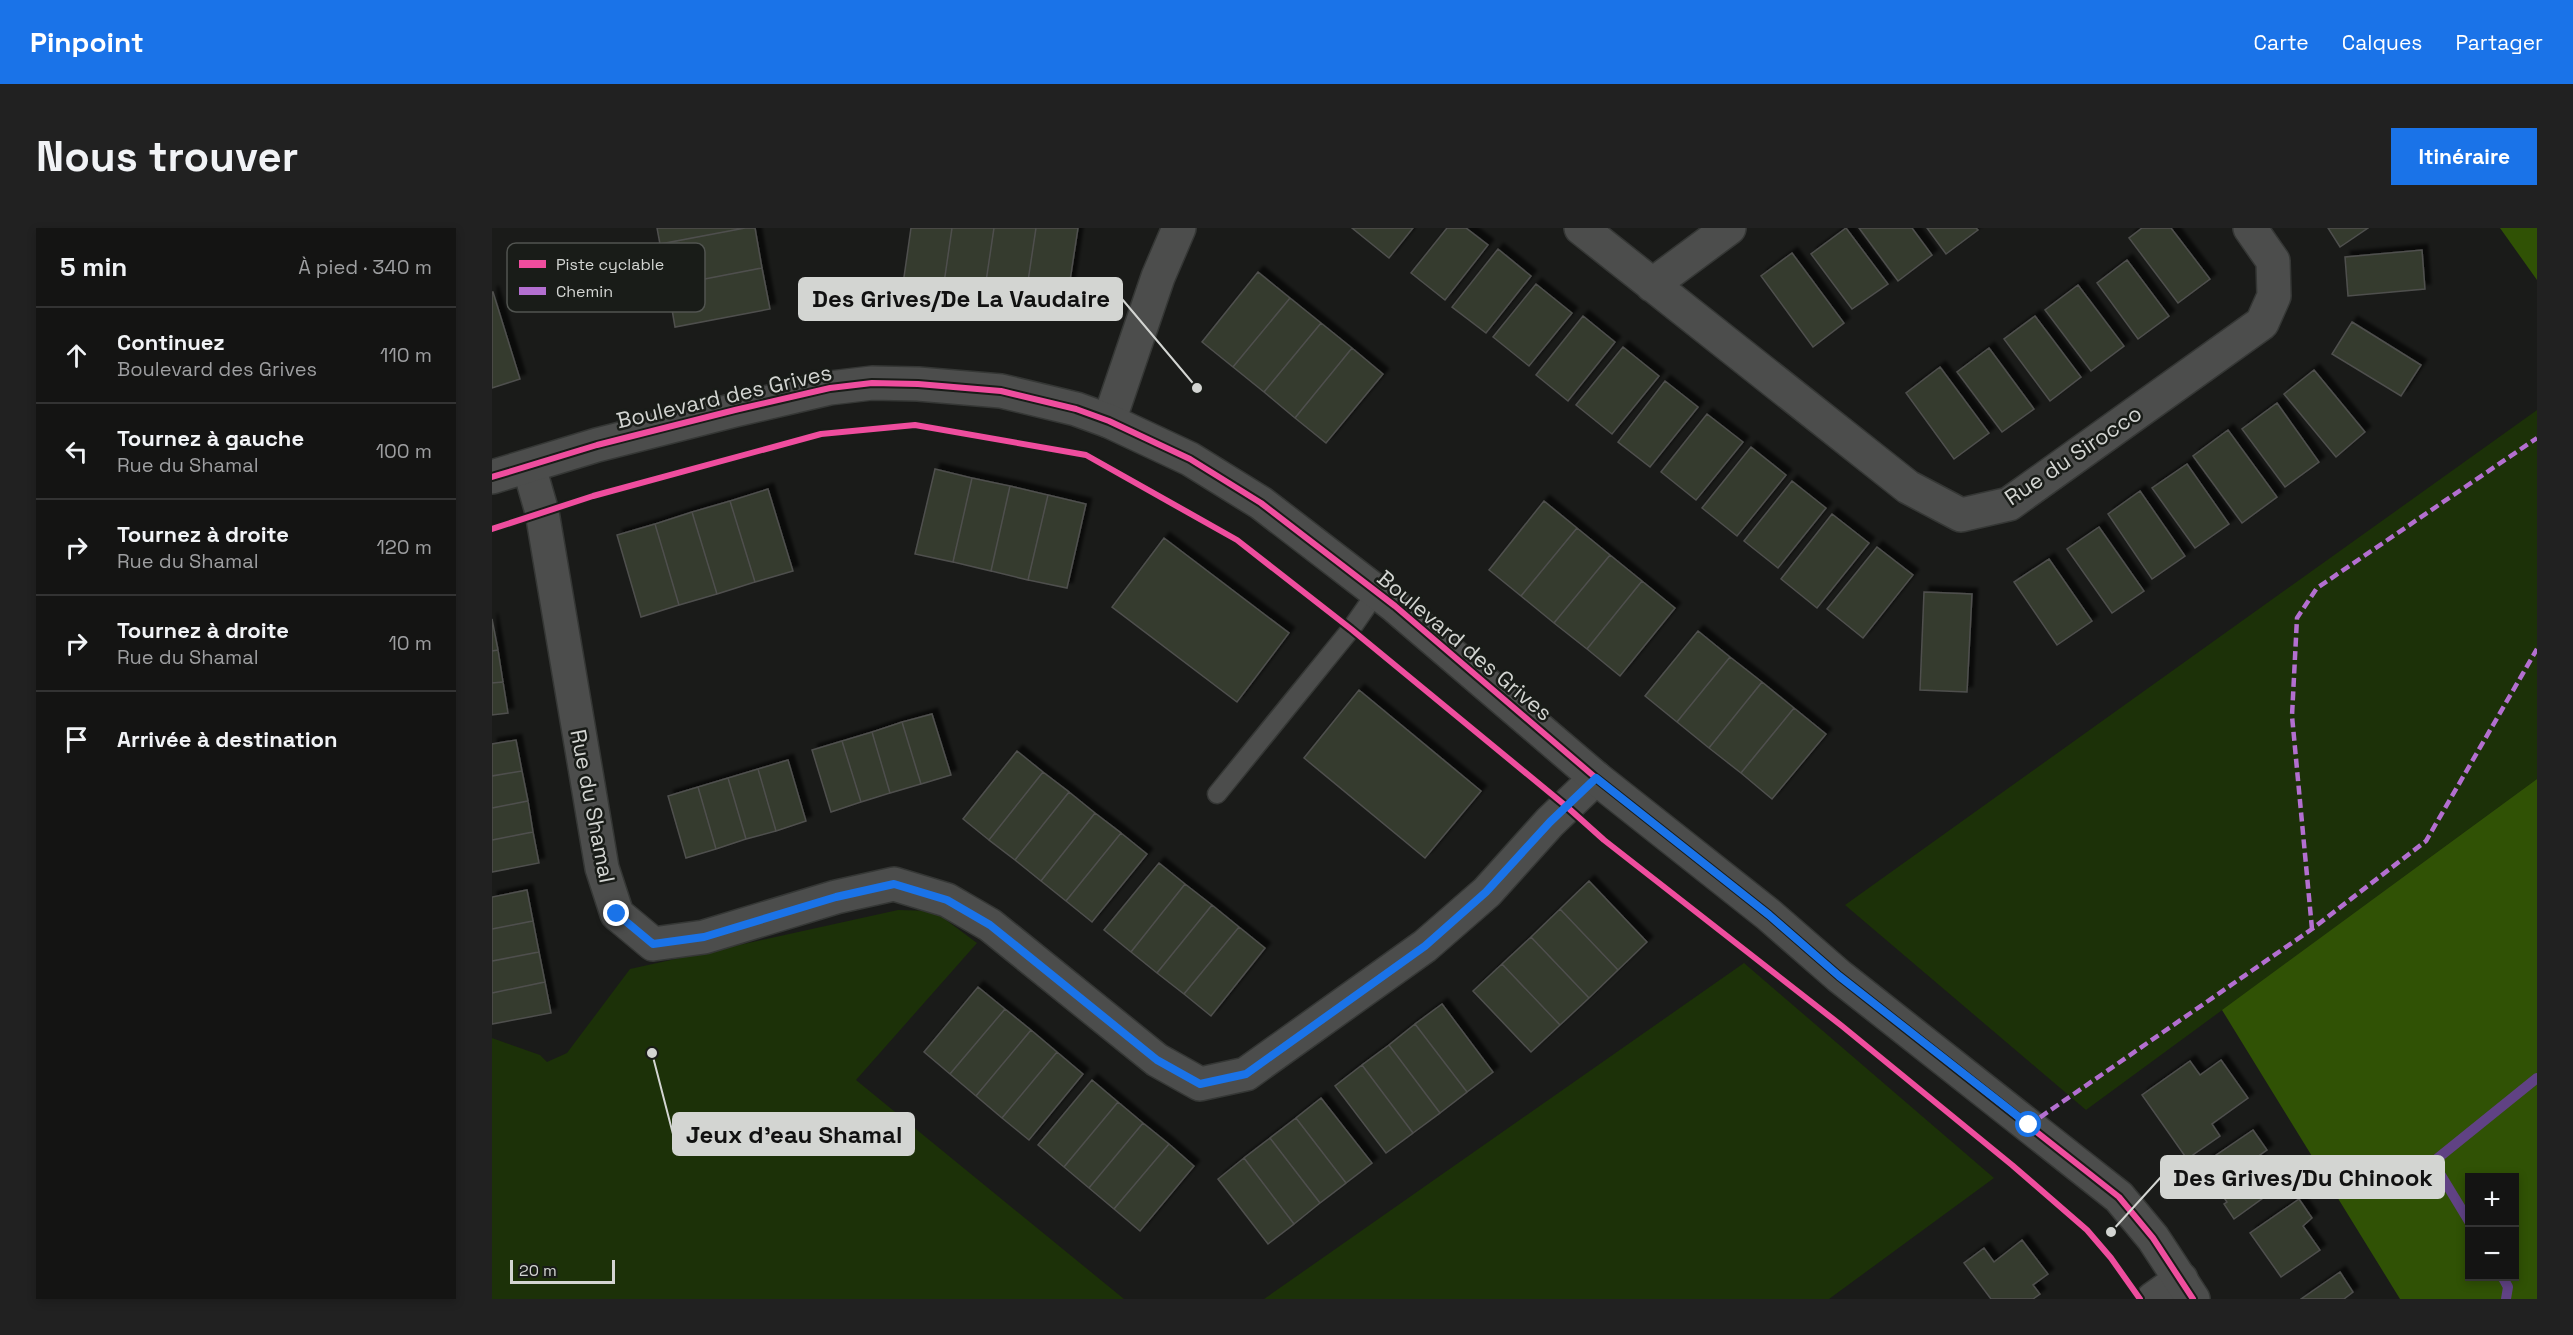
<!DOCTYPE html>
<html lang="fr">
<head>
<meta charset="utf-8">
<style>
	:root { --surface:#141413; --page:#212121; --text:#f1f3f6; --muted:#9d9ea0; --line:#333; --accent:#1a73e8 }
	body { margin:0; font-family:"Space Grotesk",sans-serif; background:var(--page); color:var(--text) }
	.controls { position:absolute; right:18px; bottom:18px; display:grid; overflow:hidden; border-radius:0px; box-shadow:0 3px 9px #0003 }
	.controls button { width:54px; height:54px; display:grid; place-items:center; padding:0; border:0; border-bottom:2px solid var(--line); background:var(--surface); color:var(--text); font:30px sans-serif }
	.scale { position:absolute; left:18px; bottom:15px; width:105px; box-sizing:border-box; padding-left:6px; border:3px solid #d3d5d2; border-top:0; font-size:16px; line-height:21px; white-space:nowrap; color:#d3d5d2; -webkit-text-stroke:4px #191c18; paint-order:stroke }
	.stop { position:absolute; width:18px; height:18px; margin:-14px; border:4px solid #1a73e8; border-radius:50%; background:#fff }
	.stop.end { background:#1a73e8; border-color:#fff; box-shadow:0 2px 6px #0008 }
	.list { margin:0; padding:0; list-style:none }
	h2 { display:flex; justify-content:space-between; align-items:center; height:78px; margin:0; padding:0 24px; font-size:26px }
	h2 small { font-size:20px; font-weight:400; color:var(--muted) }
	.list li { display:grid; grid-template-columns:39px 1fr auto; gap:18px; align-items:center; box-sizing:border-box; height:96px; padding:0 24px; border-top:2px solid var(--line) }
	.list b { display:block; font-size:22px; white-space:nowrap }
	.list p { margin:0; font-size:20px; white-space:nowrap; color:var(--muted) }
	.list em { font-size:20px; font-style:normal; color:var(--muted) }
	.icon { flex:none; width:33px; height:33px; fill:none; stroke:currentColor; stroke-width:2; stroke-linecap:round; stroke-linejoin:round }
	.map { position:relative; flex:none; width:2045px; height:1071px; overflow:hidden; border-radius:0px }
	header { display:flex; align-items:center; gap:36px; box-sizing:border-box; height:84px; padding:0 30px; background:var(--accent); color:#fff }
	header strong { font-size:28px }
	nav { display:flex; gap:33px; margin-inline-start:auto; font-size:21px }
	.intro { display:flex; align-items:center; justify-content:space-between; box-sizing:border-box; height:144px; padding:0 36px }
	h1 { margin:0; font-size:42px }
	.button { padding:15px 27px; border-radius:0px; background:var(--accent); color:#fff; font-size:21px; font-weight:700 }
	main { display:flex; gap:36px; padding:0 36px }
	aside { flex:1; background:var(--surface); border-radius:0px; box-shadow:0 3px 9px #0003 }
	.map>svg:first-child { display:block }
	.green { fill:#1c3108 }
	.forest { fill:#305205; fill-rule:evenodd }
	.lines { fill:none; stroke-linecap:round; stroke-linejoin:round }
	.stream { stroke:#604284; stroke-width:10 }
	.building { fill:#353a2e; stroke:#4f504e; stroke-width:1.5; filter:url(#shadow) }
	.lane-casing { stroke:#353735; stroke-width:21 }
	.street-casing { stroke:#353735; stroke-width:36 }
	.secondary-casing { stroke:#353735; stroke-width:36 }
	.lane { stroke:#4c4d4c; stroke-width:18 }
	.street { stroke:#4c4d4c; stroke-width:33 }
	.secondary { stroke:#4c4d4c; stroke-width:33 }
	.quiet { stroke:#b36fd0; stroke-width:4.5; stroke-dasharray:9 4.5; stroke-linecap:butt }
	.cycleway-casing { stroke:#191c18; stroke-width:10 }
	.cycleway { stroke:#ef4d9e; stroke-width:6 }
	.route { stroke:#1a73e8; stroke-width:8 }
	.labels { text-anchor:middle; stroke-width:5; stroke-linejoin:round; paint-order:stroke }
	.street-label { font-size:22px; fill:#d3d5d2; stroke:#191c18 }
	.key { fill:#191c18; stroke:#515450; stroke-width:1.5 }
	.key-label { font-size:16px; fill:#d3d5d2 }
	.leader { fill:none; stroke:#d3d5d2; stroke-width:2 }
	.callout-dot { fill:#d3d5d2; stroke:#191c18; stroke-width:2 }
	.callout { fill:#d3d5d2; stroke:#d3d5d2; stroke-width:2 }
	.callout-label { font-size:24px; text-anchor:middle; font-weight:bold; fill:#111 }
</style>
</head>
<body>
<header>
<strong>Pinpoint</strong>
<nav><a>Carte</a><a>Calques</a><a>Partager</a></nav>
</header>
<div class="intro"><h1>Nous trouver</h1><a class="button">Itinéraire</a></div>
<main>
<aside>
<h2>5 min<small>À pied · 340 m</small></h2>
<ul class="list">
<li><svg class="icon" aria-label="ahead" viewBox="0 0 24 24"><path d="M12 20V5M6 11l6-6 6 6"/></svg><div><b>Continuez</b><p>Boulevard des Grives</p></div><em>110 m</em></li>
<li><svg class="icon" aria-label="left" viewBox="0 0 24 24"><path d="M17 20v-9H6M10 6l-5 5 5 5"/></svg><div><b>Tournez à gauche</b><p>Rue du Shamal</p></div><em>100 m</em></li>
<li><svg class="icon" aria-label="right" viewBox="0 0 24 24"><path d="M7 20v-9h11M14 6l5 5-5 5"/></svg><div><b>Tournez à droite</b><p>Rue du Shamal</p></div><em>120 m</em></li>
<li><svg class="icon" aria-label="right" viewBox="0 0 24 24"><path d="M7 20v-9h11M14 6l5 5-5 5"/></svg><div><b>Tournez à droite</b><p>Rue du Shamal</p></div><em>10 m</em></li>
<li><svg class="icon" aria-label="arrive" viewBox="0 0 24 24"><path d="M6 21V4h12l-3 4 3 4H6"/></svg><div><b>Arrivée à destination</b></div></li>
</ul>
</aside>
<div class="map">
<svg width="2045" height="1071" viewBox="0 0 2045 1071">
	<defs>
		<filter id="shadow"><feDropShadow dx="5.5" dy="-5.5" stdDeviation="1.5" flood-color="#0009"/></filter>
	</defs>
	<rect width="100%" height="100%" fill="#1a1b19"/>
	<path class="green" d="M2045,182V551L1594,882L1353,677Z
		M406,682L442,683L485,715L364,852L632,1071H0V810L48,827L55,834L75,825L138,741Z
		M1252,735L1502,950L1337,1071H772Z"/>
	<path class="forest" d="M2008,0H2045V52Z
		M2045,551V1071H1908L1730,782ZM1978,950H2022V1048H1978Z"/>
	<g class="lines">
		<path class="stream" d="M1978,995L1941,934L2045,850
			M2010,1048L2016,1059L2014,1071"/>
	</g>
	<path class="building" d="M165,0H253L168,16Z
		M253,0H263L270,40L176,58L168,16Z
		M419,0H460L451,62L411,56Z
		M460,0H502L492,67L451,62Z
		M502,0H544L533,73L492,67Z
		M544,0H586L574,79L533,73Z
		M860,0H921L897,30Z
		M955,0H974L996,17L953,72L919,45Z
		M1354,0L1396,56L1360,81L1319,26Z
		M1367,0H1420L1440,27L1406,53Z
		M1435,0H1484L1486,2L1454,26Z
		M1650,0H1679L1718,51L1686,75L1637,10Z
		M1836,0H1876L1848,19Z
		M1006,21L1039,48L994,105L960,79Z
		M1930,22L1933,61L1856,68L1853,29Z
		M1300,25L1352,95L1321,119L1269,48Z
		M1635,32L1677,88L1646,111L1605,55Z
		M270,40L278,81L183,99L176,58Z
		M766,44L798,70L741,139L710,114Z
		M1044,56L1080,85L1037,138L1001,109Z
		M1586,57L1632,118L1599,143L1553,82Z
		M1,64L28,151L0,160V64Z
		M798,70L829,95L772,164L741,139Z
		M1091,88L1123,114L1076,173L1044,147Z
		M1543,88L1589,149L1558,173L1512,111Z
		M1860,94L1929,137L1909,168L1840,126Z
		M829,95L860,120L803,190L772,164Z
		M1131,119L1167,148L1120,206L1084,177Z
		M860,120L891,146L834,215L803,190Z
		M1497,120L1542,181L1510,204L1465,144Z
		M1448,139L1497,205L1462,231L1414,165Z
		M1822,142L1873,204L1844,229L1792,166Z
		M1173,153L1206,179L1158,239L1126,214Z
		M1785,175L1827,234L1793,259L1750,201Z
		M1215,186L1251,214L1204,272L1169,244Z
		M1736,202L1785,269L1750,295L1701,228Z
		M1259,219L1294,247L1245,308L1210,280Z
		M1695,236L1737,296L1703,320L1660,260Z
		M443,241L480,250L461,334L423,326Z
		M480,250L518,258L499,343L461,334Z
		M1300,253L1334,280L1286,340L1252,313Z
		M518,258L556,267L536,352L499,343Z
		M276,261L301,343L263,354L238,273Z
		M1648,263L1693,328L1660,351L1616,286Z
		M556,267L594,276L575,360L536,352Z
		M238,273L263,354L225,366L200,284Z
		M1052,273L1085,300L1029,368L997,342Z
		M200,284L225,366L187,377L163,296Z
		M1340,286L1377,315L1325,380L1289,351Z
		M163,296L187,377L149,389L125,307Z
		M1607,299L1652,363L1620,385L1575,321Z
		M1085,300L1118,327L1062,395L1029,368Z
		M672,310L797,405L745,474L620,379Z
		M1385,319L1421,347L1371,410L1335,381Z
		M1118,327L1150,353L1095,421L1062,395Z
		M1557,331L1600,393L1565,417L1522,354Z
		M1150,353L1183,380L1128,448L1095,421Z
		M1432,364L1480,366L1475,464L1428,462Z
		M0,391L6,422L0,423Z
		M1206,403L1238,429L1185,494L1153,468Z
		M6,422L11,454L0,455V423Z
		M1238,429L1270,454L1217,520L1185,494Z
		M11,454L16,485L0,487V455Z
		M1270,454L1302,480L1249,545L1217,520Z
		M867,462L989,563L933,630L812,530Z
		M1302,480L1334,506L1280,571L1249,545Z
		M440,486L459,547L429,556L410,494Z
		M410,494L429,556L398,565L380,504Z
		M380,504L398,565L369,574L350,513Z
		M24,512L30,543L0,548V516Z
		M350,513L369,574L339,584L320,522Z
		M525,523L551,544L497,612L471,591Z
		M296,532L314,593L284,603L266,541Z
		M266,541L284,603L254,611L236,550Z
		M30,543L36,573L0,580V548Z
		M551,544L577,564L523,632L497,612Z
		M236,550L254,611L224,621L206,559Z
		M206,559L224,621L194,630L176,568Z
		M577,564L603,585L549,653L523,632Z
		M36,573L41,604L0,612V580Z
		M603,585L629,605L574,673L549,653Z
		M41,604L47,635L0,644V612Z
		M629,605L655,626L600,694L574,673Z
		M667,635L693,656L639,724L612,702Z
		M1097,653L1155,714L1126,742L1068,681Z
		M693,656L720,677L665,745L639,724Z
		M35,662L41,693L0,701V669Z
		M720,677L747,699L692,766L665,745Z
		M1068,681L1126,742L1097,770L1039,709Z
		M41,693L47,724L0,733V701Z
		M747,699L773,720L719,788L692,766Z
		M1039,709L1097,770L1068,797L1010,736Z
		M47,724L53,754L0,765V733Z
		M1010,736L1068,797L1039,824L981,763Z
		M53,754L59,785L0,796V765Z
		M486,759L513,781L458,846L432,824Z
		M950,776L1001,844L975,864L923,796Z
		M513,781L539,802L484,868L458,846Z
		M923,796L975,864L948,885L897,817Z
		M539,802L565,824L510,890L484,868Z
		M897,817L948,885L921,905L870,837Z
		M565,824L591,846L537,912L510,890Z
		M1729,832L1756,870L1720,896L1728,908L1695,931L1650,867L1698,833L1708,847Z
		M870,837L921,905L894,925L843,858Z
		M600,852L626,874L572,939L546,917Z
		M829,870L880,935L854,955L804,890Z
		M626,874L651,895L597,960L572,939Z
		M804,890L854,955L828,975L778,910Z
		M651,895L677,916L622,981L597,960Z
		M1761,902L1775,922L1765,929L1781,952L1766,963L1771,970L1742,991L1732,976L1735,974L1726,961L1731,958L1714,934Z
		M778,910L828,975L802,996L752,930Z
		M677,916L702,938L648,1003L622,981Z
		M752,930L802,996L776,1016L726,951Z
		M1807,971L1820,990L1811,998L1828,1022L1789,1049L1758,1005Z
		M1530,1012L1556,1046L1541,1057L1548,1066L1541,1071H1499L1472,1035L1492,1020L1502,1034Z
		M1848,1044L1861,1064L1852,1071H1809Z"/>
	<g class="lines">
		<defs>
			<path id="lane" d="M725,566L859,401L884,365"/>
			<path id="street" d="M1089,0L1416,259L1469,287L1517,276L1770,95L1782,68L1781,33L1758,0
				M1160,57L1237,0
				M617,193L666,49L687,0
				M37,239L50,284L110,640L125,686L161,716L212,709L344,669L402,656L455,672L498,697L665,832L708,856L754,846L933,718L995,664L1058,594L1104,550
				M1661,1071L1689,1051"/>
			<path id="secondary" d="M0,249L105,217L243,182L338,160L380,155L426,156L509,163L584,181L617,193L698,231L769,275L903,378L1104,550L1277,687L1347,748L1627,969L1661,1010L1701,1071"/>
		</defs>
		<use href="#lane" class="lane-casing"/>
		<use href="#street" class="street-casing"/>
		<use href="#secondary" class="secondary-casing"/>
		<use href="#lane" class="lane"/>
		<use href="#street" class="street"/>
		<use href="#secondary" class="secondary"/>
		<path class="quiet" d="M1820,701L1800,488L1805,390L1825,360L2045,210
			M1537,897L1820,701L1934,613L2045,421"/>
		<defs>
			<path id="cycleway" d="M0,249L105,217L243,182L338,160L380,155L426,156L509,163L584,181L617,193L698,231L769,275L903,378L1104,550L1277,687L1347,748L1627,969L1661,1010L1701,1071
				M0,301L101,268L329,206L423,197L594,227L745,312L859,401L1074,578L1112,612L1350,798L1520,937L1595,1002L1619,1030L1648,1071"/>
		</defs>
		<use href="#cycleway" class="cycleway-casing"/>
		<use href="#cycleway" class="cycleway"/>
	</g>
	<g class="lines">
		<path class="route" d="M125,686L161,716L212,709L344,669L402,656L455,672L498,697L665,832L708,856L754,846L933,718L994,664L1058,594L1104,550L1277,687L1347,748L1537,897"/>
	</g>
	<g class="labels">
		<g class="street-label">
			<text transform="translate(232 168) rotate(-13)" y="8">Boulevard des Grives</text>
			<text transform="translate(1581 227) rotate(-34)" y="8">Rue du Sirocco</text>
			<text transform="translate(973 417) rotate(40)" y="8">Boulevard des Grives</text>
			<text transform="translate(101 578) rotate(79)" y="8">Rue du Shamal</text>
		</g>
	</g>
	<rect x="15" y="15" width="198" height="69" rx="9" class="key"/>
	<rect x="27" y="32" width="27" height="8" fill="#ef4d9e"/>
	<rect x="27" y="59" width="27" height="8" fill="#b36fd0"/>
	<g class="key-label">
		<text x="64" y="42">Piste cyclable</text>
		<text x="64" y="69">Chemin</text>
	</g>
	<path class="leader" d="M705 160L630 71M160 825L181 906M1619 1004L1669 949"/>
	<g class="callout-dot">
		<circle cx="705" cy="160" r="6"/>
		<circle cx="160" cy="825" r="6"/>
		<circle cx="1619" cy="1004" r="6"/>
	</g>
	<g class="callout">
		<rect x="307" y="50" width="323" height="42" rx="6"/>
		<rect x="181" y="885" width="241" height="42" rx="6"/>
		<rect x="1669" y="928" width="283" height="42" rx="6"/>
	</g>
	<g class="callout-label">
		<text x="469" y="79">Des Grives/De La Vaudaire</text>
		<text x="302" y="915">Jeux d'eau Shamal</text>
		<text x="1811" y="958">Des Grives/Du Chinook</text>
	</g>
</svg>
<div class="controls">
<button>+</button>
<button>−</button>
</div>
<div class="scale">20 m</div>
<div class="stop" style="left:1537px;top:897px"></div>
<div class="stop end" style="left:125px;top:686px"></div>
</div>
</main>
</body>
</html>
